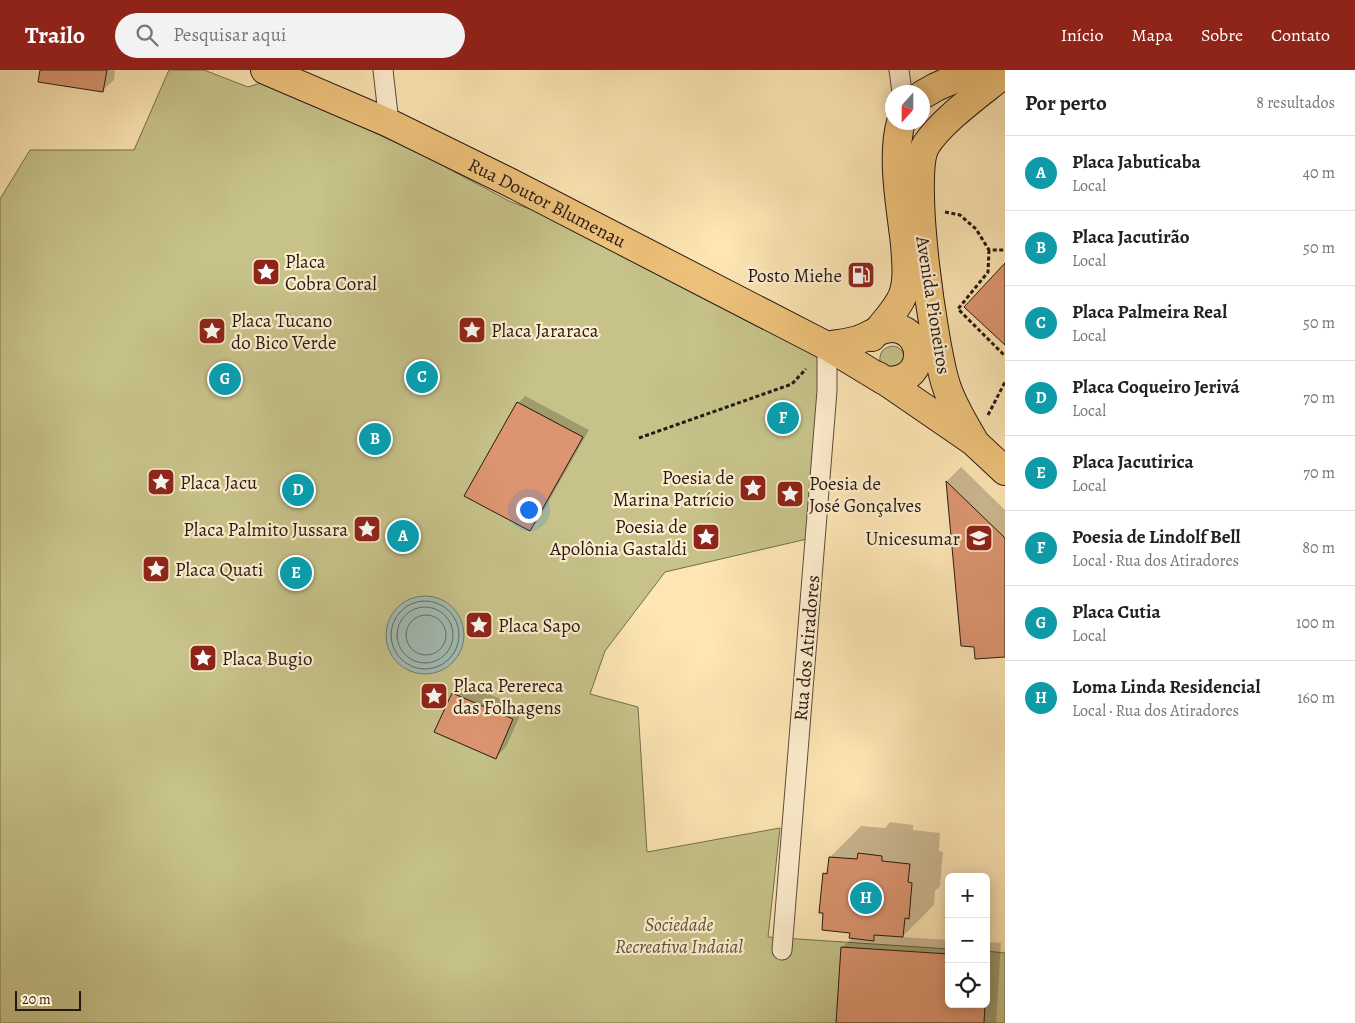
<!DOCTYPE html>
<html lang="pt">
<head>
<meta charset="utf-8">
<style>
	:root { --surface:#fff; --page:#f2f2f2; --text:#222; --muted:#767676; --line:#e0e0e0; --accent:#8f2418 }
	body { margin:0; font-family:Alegreya,serif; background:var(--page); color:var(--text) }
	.controls { position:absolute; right:15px; bottom:15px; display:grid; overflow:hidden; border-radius:8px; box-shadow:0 2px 12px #0003 }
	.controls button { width:45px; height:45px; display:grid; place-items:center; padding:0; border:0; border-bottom:1px solid var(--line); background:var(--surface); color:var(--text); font:25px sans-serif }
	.compass { position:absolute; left:885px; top:15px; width:45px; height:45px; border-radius:50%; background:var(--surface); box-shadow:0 2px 12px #0003; rotate:201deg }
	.scale { position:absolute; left:15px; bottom:12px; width:66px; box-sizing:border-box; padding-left:5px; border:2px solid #261914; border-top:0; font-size:14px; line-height:18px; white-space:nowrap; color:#261914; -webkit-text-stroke:4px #feeece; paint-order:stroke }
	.you { position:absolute; left:528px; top:439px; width:18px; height:18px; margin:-12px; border:4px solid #fff; border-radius:50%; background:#1a73e8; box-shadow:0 0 0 8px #1a73e833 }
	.badge { display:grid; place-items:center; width:32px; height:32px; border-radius:50%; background:var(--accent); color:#fff; font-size:16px; font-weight:700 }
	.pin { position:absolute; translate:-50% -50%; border:2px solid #fff; box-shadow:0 1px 5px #0006 }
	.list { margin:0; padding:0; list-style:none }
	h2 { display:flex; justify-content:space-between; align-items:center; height:65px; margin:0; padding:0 20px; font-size:21px }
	h2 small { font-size:16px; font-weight:400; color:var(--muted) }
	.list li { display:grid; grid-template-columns:32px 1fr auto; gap:15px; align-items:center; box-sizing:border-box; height:75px; padding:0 20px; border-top:1px solid var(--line) }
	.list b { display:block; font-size:19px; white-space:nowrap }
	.list p { margin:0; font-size:16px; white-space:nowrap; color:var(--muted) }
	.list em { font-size:16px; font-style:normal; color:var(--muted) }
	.icon { flex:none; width:28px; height:28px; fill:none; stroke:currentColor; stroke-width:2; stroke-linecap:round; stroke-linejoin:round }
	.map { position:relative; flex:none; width:1005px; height:953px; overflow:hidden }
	header { display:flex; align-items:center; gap:30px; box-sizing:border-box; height:70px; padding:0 25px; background:var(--accent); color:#fff }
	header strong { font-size:24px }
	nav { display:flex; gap:28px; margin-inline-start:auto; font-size:18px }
	.search { width:350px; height:45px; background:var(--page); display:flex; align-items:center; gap:12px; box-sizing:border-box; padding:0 18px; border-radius:28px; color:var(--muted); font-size:19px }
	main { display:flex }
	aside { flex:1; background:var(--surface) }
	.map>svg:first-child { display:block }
	.green { fill:#c6c289; stroke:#766e4e }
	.water { fill:#a2bdb6; stroke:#707b75 }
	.shadow { fill:#0003 }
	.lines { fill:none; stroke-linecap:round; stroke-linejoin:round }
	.shore { stroke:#646b65; stroke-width:1 }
	.building { fill:#dc9570; stroke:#261914 }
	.minor-casing { stroke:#5c4c3c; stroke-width:21 }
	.primary-casing { stroke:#261914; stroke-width:30 }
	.path { stroke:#261914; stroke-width:3; stroke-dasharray:4 2.5; stroke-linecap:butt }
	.minor { stroke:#feeece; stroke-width:19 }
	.primary { stroke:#eec27a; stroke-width:28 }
	.labels { text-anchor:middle; stroke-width:4.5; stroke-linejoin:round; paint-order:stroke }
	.street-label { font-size:19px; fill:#261914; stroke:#feeece }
	.poi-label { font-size:19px; fill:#261914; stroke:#feeece; text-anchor:start }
	.park-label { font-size:19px; font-style:italic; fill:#5e543d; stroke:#feeece }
</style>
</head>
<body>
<header>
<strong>Trailo</strong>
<div class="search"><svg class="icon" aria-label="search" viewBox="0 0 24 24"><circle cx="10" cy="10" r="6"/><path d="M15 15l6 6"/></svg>Pesquisar aqui</div>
<nav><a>Início</a><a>Mapa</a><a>Sobre</a><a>Contato</a></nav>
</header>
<main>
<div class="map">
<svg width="1005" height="953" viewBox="0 0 1005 953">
	<rect width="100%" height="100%" fill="#fde5b4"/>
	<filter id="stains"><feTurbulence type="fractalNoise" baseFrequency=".004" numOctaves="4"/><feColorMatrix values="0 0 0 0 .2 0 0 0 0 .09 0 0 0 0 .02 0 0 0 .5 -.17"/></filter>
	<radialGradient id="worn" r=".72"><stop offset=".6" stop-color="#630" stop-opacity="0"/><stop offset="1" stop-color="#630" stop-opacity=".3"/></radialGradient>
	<path class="green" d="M169,0H204L248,17L264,12L421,84L509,131L573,156L822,289L807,469L665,502L605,581L590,624L638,637L647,782L780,758L768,867L949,879V934H986V881L1005,883V953H0V129L30,80H134Z
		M893,276C901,277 905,283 904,291L893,301L880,292C879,283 883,277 893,276Z"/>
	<path class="water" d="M386 565a39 39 0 1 1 78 0a39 39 0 1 1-78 0Z"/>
	<path class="shadow" d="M42,0H115L114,10L103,20Z
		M525,326L589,360L537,452L530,459L518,333Z
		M961,397L1005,440V585L975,576L963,575L947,411Z
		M463,613L523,639L506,677L495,688L453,623Z
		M890,752L913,755V760L940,763L939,781L943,782L940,816L935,821L934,835L902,867L949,870V934H986V872L1001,873L996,953H838L842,878L853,867L824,804L829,799L830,787L861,756L885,758Z"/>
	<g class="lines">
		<path class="shore" d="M391 565a34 34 0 1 1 68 0a34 34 0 1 1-68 0Z
			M397 565a28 28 0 1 1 56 0a28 28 0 1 1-56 0Z
			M406 565a20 20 0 1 1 40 0a20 20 0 1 1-40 0Z"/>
	</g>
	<path class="building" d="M40,0H107L103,22L38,12Z
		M1005,193V275L964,237Z
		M517,332L583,367L530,461L464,426Z
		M946,411L1005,468V587L975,589L974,577L961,576Z
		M452,623L513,649L496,689L434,662Z
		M858,783L882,786V791L910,794L908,812L912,813L909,849L905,848L903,867L874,865V871L849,868L850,863L822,860L823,843H819L823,803L827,804L829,787L857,789Z
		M841,877L949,884V934H985L984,953H836Z"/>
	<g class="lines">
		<defs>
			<path id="minor" d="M383,0L389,53
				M899,0L902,22
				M782,880L827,321V276"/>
			<g id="primary">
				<path id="s1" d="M265,0L389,53L509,112L827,276L883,310C926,317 929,262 894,258C882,257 869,266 858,270C848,273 837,274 827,276"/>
				<path d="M922,25L936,17L975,0"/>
				<path d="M872,267C882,255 895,242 902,227C909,211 906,191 905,174C901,138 891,87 901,52"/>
				<path d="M878,306L974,372L1005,401"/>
				<path d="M973,369C963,352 952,334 946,315C934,278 908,104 926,75C943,49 981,23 1005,3"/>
			</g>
		</defs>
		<use href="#minor" class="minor-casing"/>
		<use href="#primary" class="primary-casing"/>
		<path class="path" d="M945,142L960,145L976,159L989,180H1005
			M989,180L988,202L958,239L1005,286
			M988,345L1005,312
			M639,368L792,314L806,299"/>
		<use href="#minor" class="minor"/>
		<use href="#primary" class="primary"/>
	</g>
	<defs>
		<symbol id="sight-square" viewBox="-11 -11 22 22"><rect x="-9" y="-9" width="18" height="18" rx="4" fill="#8f2418" stroke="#feeece"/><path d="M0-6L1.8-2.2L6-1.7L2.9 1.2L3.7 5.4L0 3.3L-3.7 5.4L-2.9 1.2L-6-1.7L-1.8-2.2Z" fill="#fff"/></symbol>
		<symbol id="fuel-square" viewBox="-11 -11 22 22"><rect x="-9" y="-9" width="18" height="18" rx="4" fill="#8f2418" stroke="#feeece"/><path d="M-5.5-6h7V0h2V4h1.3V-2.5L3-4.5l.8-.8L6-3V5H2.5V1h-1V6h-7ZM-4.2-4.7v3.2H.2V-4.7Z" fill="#fff"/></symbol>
		<symbol id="university-square" viewBox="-11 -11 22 22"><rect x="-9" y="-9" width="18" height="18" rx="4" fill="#8f2418" stroke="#feeece"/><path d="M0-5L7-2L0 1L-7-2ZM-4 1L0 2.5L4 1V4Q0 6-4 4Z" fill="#fff"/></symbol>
	</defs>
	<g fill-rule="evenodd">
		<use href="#sight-square" x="250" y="186" width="32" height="32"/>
		<use href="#fuel-square" x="845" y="189" width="32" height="32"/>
		<use href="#sight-square" x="456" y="244" width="32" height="32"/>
		<use href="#sight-square" x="196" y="245" width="32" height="32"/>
		<use href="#sight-square" x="145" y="396" width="32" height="32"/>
		<use href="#sight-square" x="737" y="402" width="32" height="32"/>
		<use href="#sight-square" x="774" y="408" width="32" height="32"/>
		<use href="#sight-square" x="351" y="443" width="32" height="32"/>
		<use href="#sight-square" x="690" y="451" width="32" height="32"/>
		<use href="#university-square" x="963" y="452" width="32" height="32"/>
		<use href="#sight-square" x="140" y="483" width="32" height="32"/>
		<use href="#sight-square" x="463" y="539" width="32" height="32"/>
		<use href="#sight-square" x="187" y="572" width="32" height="32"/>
		<use href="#sight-square" x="418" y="610" width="32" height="32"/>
	</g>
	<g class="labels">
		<g class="street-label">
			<text dy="7" stroke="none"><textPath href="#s1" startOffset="312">Rua Doutor Blumenau</textPath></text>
			<text transform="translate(934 235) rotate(81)" y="7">Avenida Pioneiros</text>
			<text transform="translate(806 578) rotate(-85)" y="7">Rua dos Atiradores</text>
		</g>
		<g class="poi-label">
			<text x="285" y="198">Placa<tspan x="285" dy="22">Cobra Coral</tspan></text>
			<text x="842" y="212" text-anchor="end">Posto Miehe</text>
			<text x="231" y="257">Placa Tucano<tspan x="231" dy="22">do Bico Verde</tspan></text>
			<text x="491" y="267">Placa Jararaca</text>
			<text x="734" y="414" text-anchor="end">Poesia de<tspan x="734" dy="22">Marina Patrício</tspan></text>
			<text x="180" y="419">Placa Jacu</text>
			<text x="809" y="420">Poesia de<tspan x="809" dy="22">José Gonçalves</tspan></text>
			<text x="687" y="463" text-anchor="end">Poesia de<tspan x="687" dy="22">Apolônia Gastaldi</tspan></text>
			<text x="348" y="466" text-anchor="end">Placa Palmito Jussara</text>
			<text x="960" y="475" text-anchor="end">Unicesumar</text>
			<text x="175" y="506">Placa Quati</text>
			<text x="498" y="562">Placa Sapo</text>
			<text x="222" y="595">Placa Bugio</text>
			<text x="453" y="622">Placa Perereca<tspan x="453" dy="22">das Folhagens</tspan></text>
		</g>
		<g class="park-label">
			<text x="679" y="861">Sociedade<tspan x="679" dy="22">Recreativa Indaial</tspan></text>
		</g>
	</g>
	<rect width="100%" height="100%" filter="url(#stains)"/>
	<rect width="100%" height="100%" fill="url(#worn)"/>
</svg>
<div class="controls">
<button>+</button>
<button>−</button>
<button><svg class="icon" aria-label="locate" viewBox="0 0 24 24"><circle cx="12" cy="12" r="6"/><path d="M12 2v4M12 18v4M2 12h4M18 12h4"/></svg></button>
</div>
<svg class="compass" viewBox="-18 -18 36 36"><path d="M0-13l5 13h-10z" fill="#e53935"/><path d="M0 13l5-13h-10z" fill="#767676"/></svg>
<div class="scale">20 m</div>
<div class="you"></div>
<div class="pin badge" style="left:403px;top:466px;background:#0f9aa8">A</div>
<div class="pin badge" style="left:375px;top:369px;background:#0f9aa8">B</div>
<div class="pin badge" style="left:422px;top:307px;background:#0f9aa8">C</div>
<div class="pin badge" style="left:298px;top:420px;background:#0f9aa8">D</div>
<div class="pin badge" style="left:296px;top:503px;background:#0f9aa8">E</div>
<div class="pin badge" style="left:783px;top:348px;background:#0f9aa8">F</div>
<div class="pin badge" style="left:225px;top:309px;background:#0f9aa8">G</div>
<div class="pin badge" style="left:866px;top:828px;background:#0f9aa8">H</div>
</div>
<aside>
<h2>Por perto<small>8 resultados</small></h2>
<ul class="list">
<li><span class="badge" style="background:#0f9aa8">A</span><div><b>Placa Jabuticaba</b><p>Local</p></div><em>40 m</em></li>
<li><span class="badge" style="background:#0f9aa8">B</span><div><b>Placa Jacutirão</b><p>Local</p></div><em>50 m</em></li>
<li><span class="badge" style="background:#0f9aa8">C</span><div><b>Placa Palmeira Real</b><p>Local</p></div><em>50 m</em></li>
<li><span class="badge" style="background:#0f9aa8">D</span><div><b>Placa Coqueiro Jerivá</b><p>Local</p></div><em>70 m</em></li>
<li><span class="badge" style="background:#0f9aa8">E</span><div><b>Placa Jacutirica</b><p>Local</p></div><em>70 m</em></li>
<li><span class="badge" style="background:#0f9aa8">F</span><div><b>Poesia de Lindolf Bell</b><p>Local · Rua dos Atiradores</p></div><em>80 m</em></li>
<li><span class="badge" style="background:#0f9aa8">G</span><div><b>Placa Cutia</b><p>Local</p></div><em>100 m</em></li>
<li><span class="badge" style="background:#0f9aa8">H</span><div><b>Loma Linda Residencial</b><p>Local · Rua dos Atiradores</p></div><em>160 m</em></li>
</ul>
</aside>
</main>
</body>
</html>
